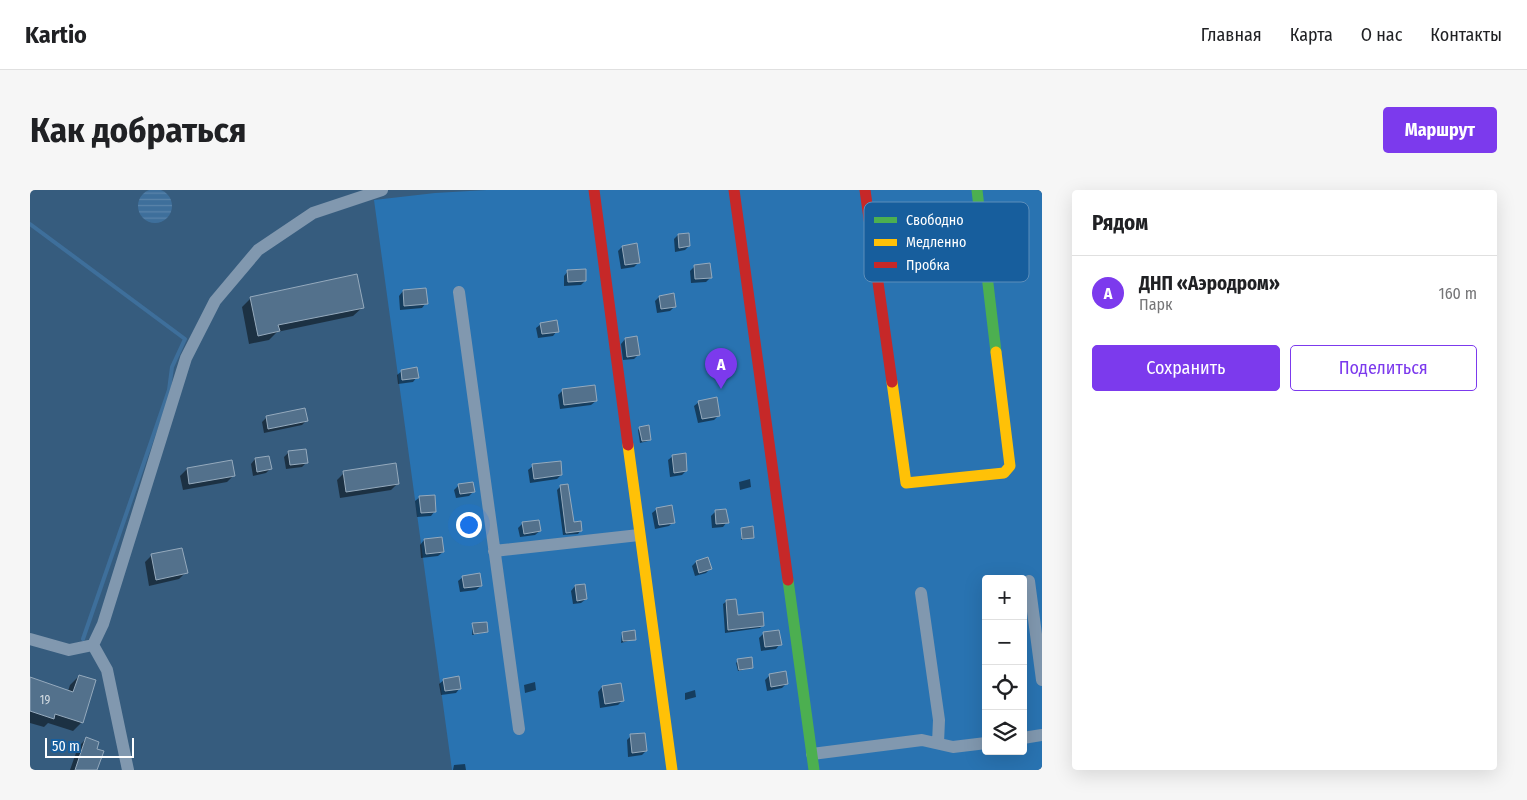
<!DOCTYPE html>
<html lang="ru">
<head>
<meta charset="utf-8">
<style>
	:root { --surface:#fff; --page:#f6f6f6; --text:#202124; --muted:#757577; --line:#e0e0e0; --accent:#7c3aed }
	body { margin:0; font-family:"Fira Sans Condensed",sans-serif; background:var(--page); color:var(--text) }
	.controls { position:absolute; right:15px; bottom:15px; display:grid; overflow:hidden; border-radius:5px; box-shadow:0 5px 20px #0002 }
	.controls button { width:45px; height:45px; display:grid; place-items:center; padding:0; border:0; border-bottom:1px solid var(--line); background:var(--surface); color:var(--text); font:25px sans-serif }
	.scale { position:absolute; left:15px; bottom:12px; width:89px; box-sizing:border-box; padding-left:5px; border:2px solid #fff; border-top:0; font-size:14px; line-height:18px; white-space:nowrap; color:#fff; -webkit-text-stroke:4px #175e9d; paint-order:stroke }
	.you { position:absolute; left:438px; top:334px; width:18px; height:18px; margin:-12px; border:4px solid #fff; border-radius:50%; background:#1a73e8; box-shadow:0 0 0 8px #1a73e833 }
	.badge { display:grid; place-items:center; width:32px; height:32px; border-radius:50%; background:var(--accent); color:#fff; font-size:16px; font-weight:700 }
	.pin { position:absolute; translate:-50% -41px; filter:drop-shadow(0 1px 2px #0008) }
	.pin::after { content:''; position:absolute; top:26px; width:18px; height:15px; background:inherit; clip-path:polygon(0 0,100% 0,50% 100%) }
	.list { margin:0; padding:0; list-style:none }
	h2 { display:flex; justify-content:space-between; align-items:center; height:65px; margin:0; padding:0 20px; font-size:21px }
	h2 small { font-size:16px; font-weight:400; color:var(--muted) }
	.list li { display:grid; grid-template-columns:32px 1fr auto; gap:15px; align-items:center; box-sizing:border-box; height:75px; padding:0 20px; border-top:1px solid var(--line) }
	.list b { display:block; font-size:19px; white-space:nowrap }
	.list p { margin:0; font-size:16px; white-space:nowrap; color:var(--muted) }
	.list em { font-size:16px; font-style:normal; color:var(--muted) }
	.actions { display:flex; gap:10px; padding:15px 20px }
	.actions a { flex:1; padding:11px 0; border:1px solid var(--accent); border-radius:5px; text-align:center; font-size:18px; color:var(--accent) }
	.actions .main { background:var(--accent); color:#fff }
	.icon { flex:none; width:28px; height:28px; fill:none; stroke:currentColor; stroke-width:2; stroke-linecap:round; stroke-linejoin:round }
	.map { position:relative; flex:none; width:1012px; height:580px; overflow:hidden; border-radius:5px }
	header { display:flex; align-items:center; gap:30px; box-sizing:border-box; height:70px; padding:0 25px; background:var(--surface); border-bottom:1px solid var(--line) }
	header strong { font-size:24px }
	nav { display:flex; gap:28px; margin-inline-start:auto; font-size:18px }
	.intro { display:flex; align-items:center; justify-content:space-between; box-sizing:border-box; height:120px; padding:0 30px }
	h1 { margin:0; font-size:35px }
	.button { padding:12px 22px; border-radius:5px; background:var(--accent); color:#fff; font-size:18px; font-weight:700 }
	main { display:flex; gap:30px; padding:0 30px }
	aside { flex:1; background:var(--surface); border-radius:5px; box-shadow:0 5px 20px #0002 }
	.map>svg:first-child { display:block }
	.garden { fill:#2973b1; fill-rule:evenodd }
	.water { fill:url(#water-rules) }
	.shadow { fill:#0007 }
	.lines { fill:none; stroke-linecap:round; stroke-linejoin:round }
	.stream { stroke:#3e6f9b; stroke-width:4 }
	.building { fill:#53718c; stroke:#95aabd }
	.street { stroke:#8198af; stroke-width:12 }
	.fast { stroke:#4caf50; stroke-width:11 }
	.slow { stroke:#ffc107; stroke-width:11 }
	.jam { stroke:#c62828; stroke-width:11 }
	.labels { text-anchor:middle; stroke-width:4; stroke-linejoin:round; paint-order:stroke }
	.number-label { font-size:12px; fill:#d4dce2 }
	.key { fill:#175e9d; stroke:#5d8eba; stroke-width:1 }
	.key-label { font-size:14px; fill:#fff }
</style>
</head>
<body>
<header>
<strong>Kartio</strong>
<nav><a>Главная</a><a>Карта</a><a>О нас</a><a>Контакты</a></nav>
</header>
<div class="intro"><h1>Как добраться</h1><a class="button">Маршрут</a></div>
<main>
<div class="map">
<svg width="1012" height="580" viewBox="0 0 1012 580">
	<defs>
		<pattern id="water-rules" width="6" height="5" patternUnits="userSpaceOnUse" patternTransform="scale(1.25)"><rect width="6" height="5" fill="#3e6f9b"/><path d="M0 2.5h6" fill="none" stroke="#5b85aa"/></pattern>
	</defs>
	<rect width="100%" height="100%" fill="#365c7e"/>
	<path class="garden" d="M457,0H1012V580H422L344,10L405,3ZM956,389H993V561H956Z"/>
	<path class="water" d="M108 16a17 17 0 1 1 34 0a17 17 0 1 1-34 0Z"/>
	<path class="shadow" d="M648,45L659,56L655,60L645,62L644,49Z
		M592,57L609,72L604,77L591,79L588,61Z
		M664,77L681,87L676,92L661,93L660,81Z
		M538,81L555,91L551,95L534,96V86Z
		M373,101L396,113L392,118L370,120L369,106Z
		M629,107L645,116L640,121L627,123L625,111Z
		M221,108L333,117L323,126L247,142L239,150L219,154L212,117Z
		M511,134L527,141L523,146L508,148L506,138Z
		M595,149L609,164L604,169L593,170L591,154Z
		M372,181L387,187L383,192L368,194L367,185Z
		M533,200L566,211L561,215L530,219L528,205Z
		M669,212L689,225L684,230L668,233L664,216Z
		M237,227L276,231L272,235L234,243L232,232Z
		M610,238L620,250L618,251L610,253L608,240Z
		M259,262L276,273L272,277L256,279L254,267Z
		M643,266L656,281L652,285L640,287L638,270Z
		M225,269L240,279L236,283L223,286L221,274Z
		M503,276L531,285L527,289L500,293L498,280Z
		M157,279L204,285L197,292L153,300L150,286Z
		M314,283L368,293L361,300L310,308L307,290Z
		M720,289L721,297L710,300L709,292Z
		M429,295L443,302L439,306L426,308L424,300Z
		M530,297L543,333L551,340L548,344L533,345L527,300Z
		M390,307L405,321L401,326L387,327L385,311Z
		M627,319L643,332L639,336L625,339L622,323Z
		M685,322L697,332L693,337L682,338L681,326Z
		M493,333L510,341L505,345L490,347L488,338Z
		M712,339L723,347L711,350Z
		M394,350L413,362L408,366L391,368L390,355Z
		M121,366L156,382L149,389L119,396L115,372Z
		M666,372L680,379L676,383L665,386L662,376Z
		M433,387L451,396L446,400L430,402L428,391Z
		M545,396L556,409L551,413L543,414L541,401Z
		M697,411L707,426L733,435L730,438L695,443L693,414Z
		M443,435L457,442L442,445Z
		M592,443L605,449L591,453Z
		M733,444L750,454L746,459L731,461L729,448Z
		M708,471L722,478L708,481L706,473Z
		M740,485L756,494L752,498L737,501L735,490Z
		M49,486L52,532L43,541L18,533L14,537L0,533V488L38,501L40,495Z
		M414,490L430,498L426,503L411,505L409,494Z
		M505,492L506,500L495,503L494,495Z
		M572,497L593,510L588,515L570,518L568,502Z
		M665,500L666,507L655,510V503Z
		M601,546L616,561L612,565L598,567L597,550Z
		M57,548L66,580H40L48,557Z
		M435,574L436,580H423L424,575Z"/>
	<g class="lines">
		<path class="stream" d="M0,34L155,149L142,177L139,200L53,449"/>
	</g>
	<path class="building" d="M659,43L660,56L649,58L648,44Z
		M607,53L610,73L595,75L592,56Z
		M680,73L682,88L665,89L664,75Z
		M556,79V91L538,92L537,80Z
		M327,84L334,118L248,135L250,141L228,146L220,107Z
		M396,98L398,114L374,116L373,100Z
		M644,103L646,117L631,119L629,106Z
		M527,130L529,142L512,144L510,133Z
		M607,146L610,165L597,167L595,148Z
		M387,177L389,188L372,190L371,180Z
		M565,195L567,211L534,215L532,199Z
		M687,207L690,226L672,229L668,211Z
		M275,218L278,231L238,239L236,226Z
		M619,235L621,250L612,251L609,237Z
		M276,259L278,273L260,275L258,261Z
		M656,263L657,281L644,283L642,265Z
		M239,266L242,279L227,282L225,268Z
		M202,270L205,286L159,294L157,278Z
		M531,271L532,285L504,289L502,274Z
		M366,273L369,294L316,302L313,281Z
		M443,292L445,302L430,304L428,294Z
		M538,294L544,332L551,331L552,341L536,343L530,295Z
		M405,305L406,322L391,323L389,306Z
		M642,315L645,333L629,335L626,318Z
		M696,319L699,333L686,334L685,320Z
		M509,330L511,341L494,344L492,332Z
		M723,336L724,348L712,349L711,338Z
		M412,347L414,362L396,364L394,349Z
		M152,358L158,383L126,390L121,364Z
		M678,367L682,379L669,383L666,371Z
		M450,383L452,396L434,398L432,386Z
		M555,394L557,409L547,411L545,395Z
		M706,409L708,425L733,422L734,436L698,440L696,410Z
		M457,432L458,442L444,444L442,433Z
		M605,440L606,450L593,451L592,442Z
		M749,440L752,455L735,457L733,442Z
		M722,467L723,478L709,480L707,469Z
		M756,481L758,494L741,497L739,484Z
		M49,485L66,490L53,533L25,524L24,529L0,521V487L43,502Z
		M429,486L431,499L415,501L413,489Z
		M591,493L594,511L575,514L572,496Z
		M615,543L617,561L602,563L600,544Z
		M56,547L69,552L67,559L74,561L67,580H45Z"/>
	<g class="lines">
		<path class="street" d="M429,102L489,539
			M464,361L609,345
			M999,391L1012,490
			M891,403L909,530L908,553
			M0,449L39,460L63,455
			M63,455L73,434L156,168L185,111L228,60L283,23L352,0
			M63,455L77,480L98,580
			M993,548L1012,545
			M782,564L892,550L923,557L956,553"/>
		<path class="fast" d="M947,0L966,162
			M758,390L784,580"/>
		<path class="slow" d="M862,192L876,293L974,283L980,276L966,162
			M598,255L642,580"/>
		<path class="jam" d="M564,0L598,255
			M704,0L758,390
			M835,0L862,192"/>
	</g>
	<g class="labels">
		<g class="number-label">
			<text x="15" y="514">19</text>
		</g>
	</g>
	<rect x="834" y="12" width="165" height="80" rx="8" class="key"/>
	<rect x="844" y="27" width="23" height="6" fill="#4caf50"/>
	<rect x="844" y="49" width="23" height="7" fill="#ffc107"/>
	<rect x="844" y="72" width="23" height="6" fill="#c62828"/>
	<g class="key-label">
		<text x="876" y="35">Свободно</text>
		<text x="876" y="57">Медленно</text>
		<text x="876" y="80">Пробка</text>
	</g>
</svg>
<div class="controls">
<button>+</button>
<button>−</button>
<button><svg class="icon" aria-label="locate" viewBox="0 0 24 24"><circle cx="12" cy="12" r="6"/><path d="M12 2v4M12 18v4M2 12h4M18 12h4"/></svg></button>
<button><svg class="icon" aria-label="layers" viewBox="0 0 24 24"><path d="M12 4l9 5-9 5-9-5zM3 14l9 5 9-5"/></svg></button>
</div>
<div class="scale">50 m</div>
<div class="you"></div>
<div class="pin badge" style="left:691px;top:199px">A</div>
</div>
<aside>
<h2>Рядом<small></small></h2>
<ul class="list">
<li><span class="badge">A</span><div><b>ДНП «Аэродром»</b><p>Парк</p></div><em>160 m</em></li>
</ul>
<div class="actions"><a class="main">Сохранить</a><a>Поделиться</a></div>
</aside>
</main>
</body>
</html>
